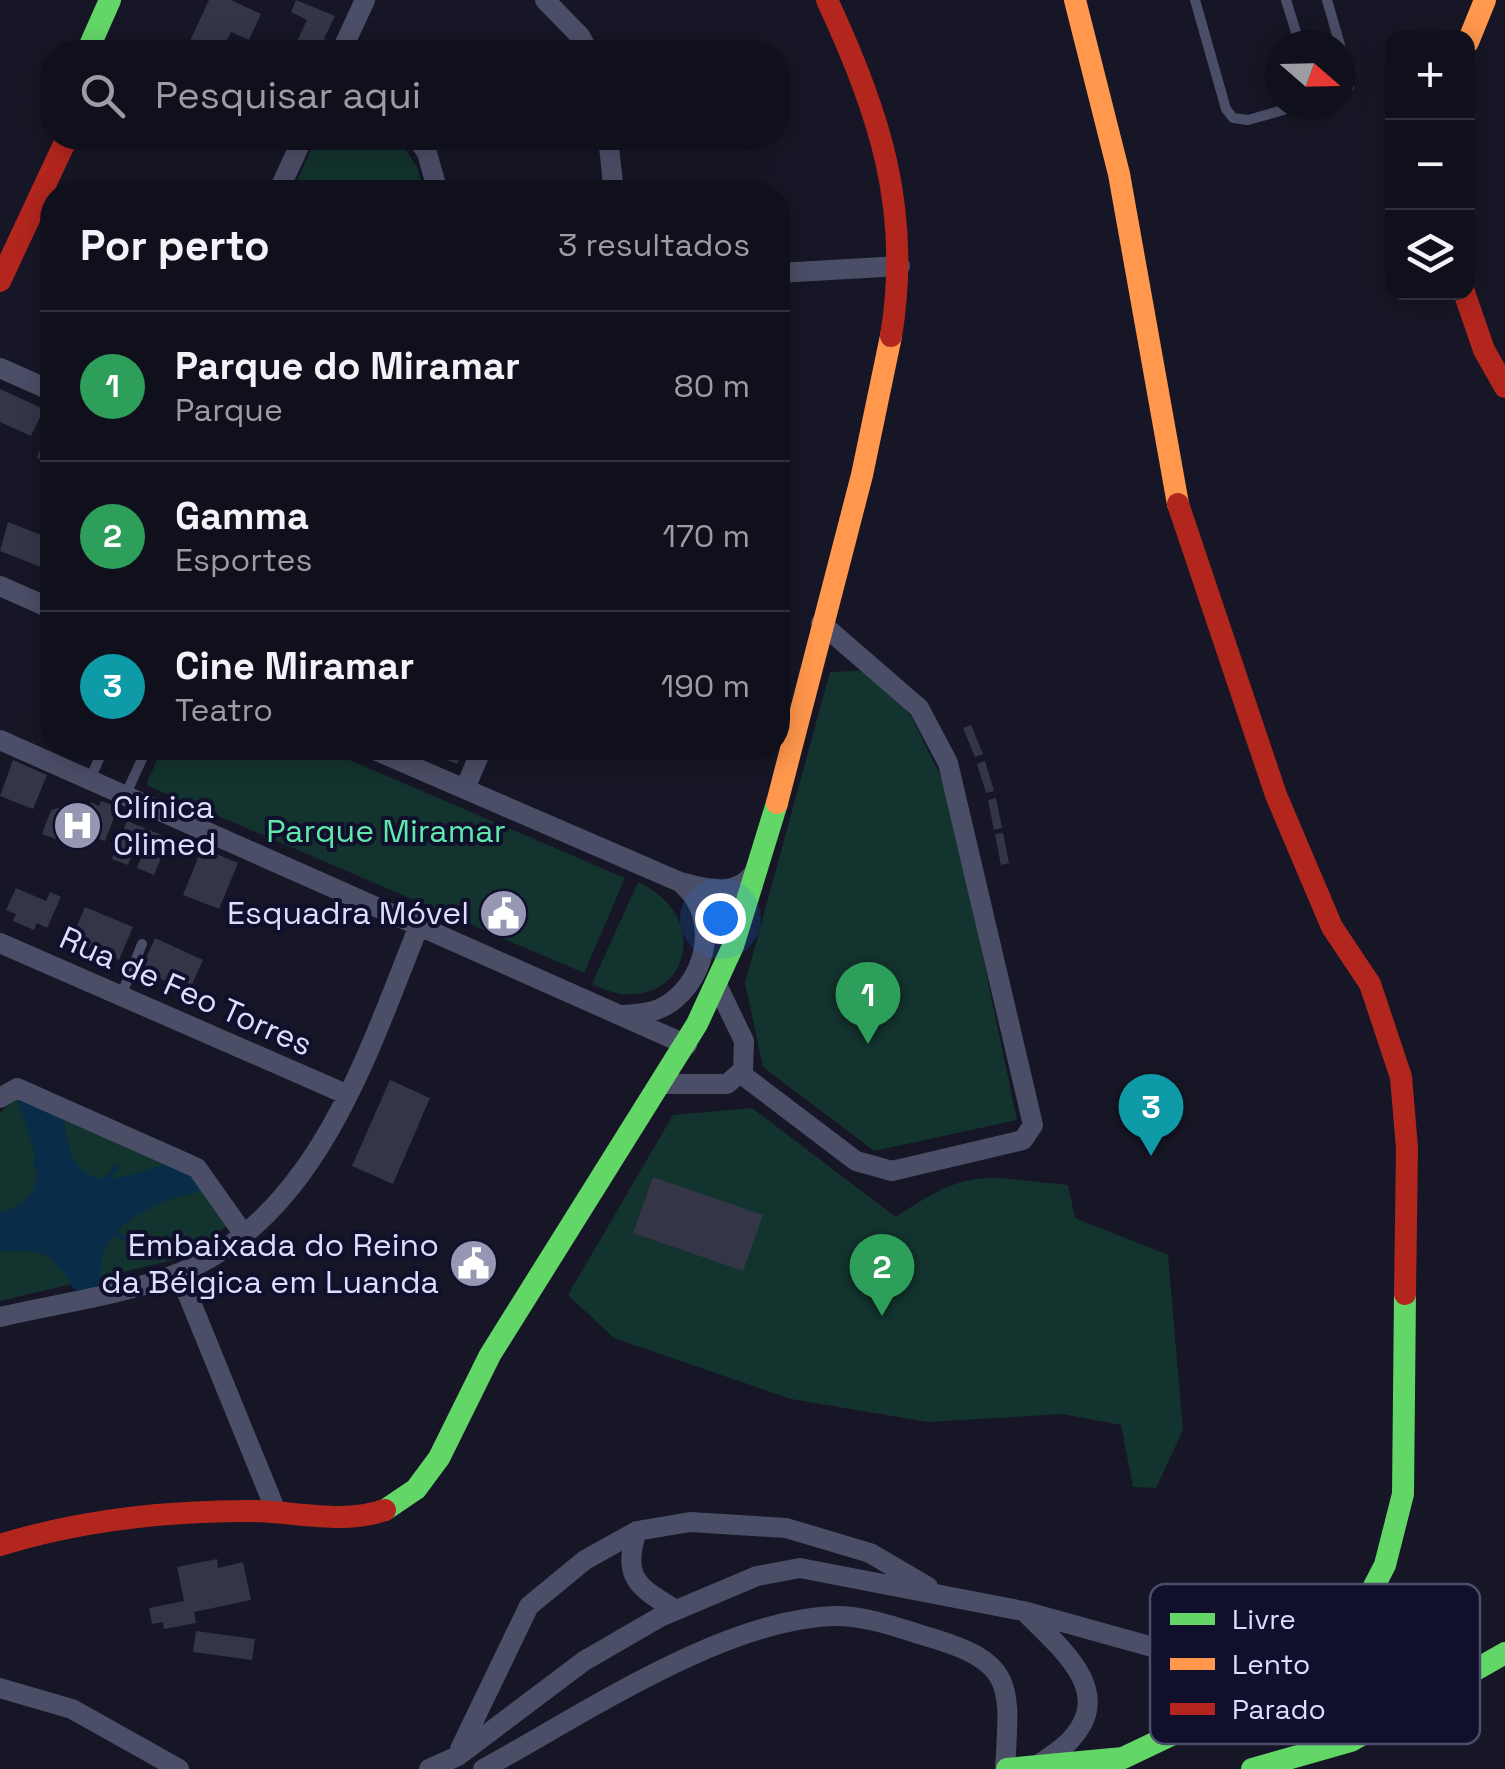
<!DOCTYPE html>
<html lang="pt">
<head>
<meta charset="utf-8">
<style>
	:root { --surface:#10101c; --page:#191925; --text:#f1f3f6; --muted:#9c9da3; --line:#30303b; --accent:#0b8043 }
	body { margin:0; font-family:"Space Grotesk",sans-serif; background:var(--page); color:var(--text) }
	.controls { position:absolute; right:30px; top:30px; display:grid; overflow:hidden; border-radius:20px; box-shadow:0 5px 25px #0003 }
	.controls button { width:90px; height:90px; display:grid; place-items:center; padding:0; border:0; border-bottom:2px solid var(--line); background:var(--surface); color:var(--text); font:50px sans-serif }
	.compass { position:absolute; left:1265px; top:30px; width:90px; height:90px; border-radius:50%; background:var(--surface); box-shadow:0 5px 25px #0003; rotate:110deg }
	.you { position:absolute; left:720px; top:918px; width:35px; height:35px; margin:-25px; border:8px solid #fff; border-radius:50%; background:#1a73e8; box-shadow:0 0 0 15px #1a73e833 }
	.badge { display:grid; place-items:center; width:65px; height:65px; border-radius:50%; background:var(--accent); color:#fff; font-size:32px; font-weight:700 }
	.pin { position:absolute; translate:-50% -82px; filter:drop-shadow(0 2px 5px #0008) }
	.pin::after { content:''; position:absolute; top:52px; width:35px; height:30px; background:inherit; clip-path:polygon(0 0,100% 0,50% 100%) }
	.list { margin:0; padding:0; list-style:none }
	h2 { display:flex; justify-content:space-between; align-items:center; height:130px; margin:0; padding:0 40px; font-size:42px }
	h2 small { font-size:32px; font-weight:400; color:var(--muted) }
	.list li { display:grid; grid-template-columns:65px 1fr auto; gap:30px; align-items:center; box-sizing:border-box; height:150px; padding:0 40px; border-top:2px solid var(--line) }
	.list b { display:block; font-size:38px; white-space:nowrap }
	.list p { margin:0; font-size:32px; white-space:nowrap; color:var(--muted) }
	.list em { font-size:32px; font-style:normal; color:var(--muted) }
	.icon { flex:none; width:55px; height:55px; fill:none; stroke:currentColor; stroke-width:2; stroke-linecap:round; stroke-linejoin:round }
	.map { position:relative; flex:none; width:1505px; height:1769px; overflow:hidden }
	.search { position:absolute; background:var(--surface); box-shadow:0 5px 25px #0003; left:40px; top:40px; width:750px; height:110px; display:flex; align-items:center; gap:25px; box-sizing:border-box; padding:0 35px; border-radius:40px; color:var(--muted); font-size:38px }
	.panel { position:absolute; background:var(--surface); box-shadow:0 5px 25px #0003; left:40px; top:180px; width:750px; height:580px; border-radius:40px }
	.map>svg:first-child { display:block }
	.green { fill:#13332e }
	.water { fill:#092c49 }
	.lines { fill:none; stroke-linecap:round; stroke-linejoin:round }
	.stream { stroke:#092c49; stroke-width:5 }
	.canal { stroke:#092c49; stroke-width:18 }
	.building { fill:#343547 }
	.lane { stroke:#4b4e67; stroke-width:10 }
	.street { stroke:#4b4e67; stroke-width:20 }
	.fast { stroke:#63d668; stroke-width:22 }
	.slow { stroke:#ff974d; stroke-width:22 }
	.jam { stroke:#b3261e; stroke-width:22 }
	.labels { text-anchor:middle; stroke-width:8; stroke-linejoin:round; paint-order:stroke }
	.poi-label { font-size:32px; fill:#dbdeff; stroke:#10102c; text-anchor:end }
	.park-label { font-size:32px; fill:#60e7ac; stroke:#10102c }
	.street-label { font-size:32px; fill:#dbdeff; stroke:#10102c }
	.key { fill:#10102c; stroke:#4d4e6b; stroke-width:2.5 }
	.key-label { font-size:28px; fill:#dbdeff }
</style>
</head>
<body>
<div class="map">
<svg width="1505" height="1769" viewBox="0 0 1505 1769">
	<rect width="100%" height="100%" fill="#161626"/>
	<path class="green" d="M316,138H398L417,167L425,192H292Z
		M875,670L911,716L948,791L1017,1120L874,1151L763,1067L745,983L830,672Z
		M162,748H322L625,878L584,973L146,785Z
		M638,882C724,922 677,1028 592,984Z
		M14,1098H23L201,1177L230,1224L182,1258L0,1301V1113Z
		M752,1108L896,1217C971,1166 982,1177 1068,1185L1075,1218L1168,1255L1183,1430L1156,1488L1133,1487L1121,1425L1062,1414L928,1422L791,1399L614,1338L568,1295L673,1115Z"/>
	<path class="water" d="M28,1103L55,1115C60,1206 111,1195 179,1167L196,1183C149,1193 85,1222 92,1279L79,1281C61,1243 40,1240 0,1242V1222C68,1202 45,1155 28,1103Z"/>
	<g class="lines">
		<path class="stream" d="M35,1163L48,1180
			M97,1192L117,1167
			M102,1229L141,1244
			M2,1246L18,1239
			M60,1267L63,1245"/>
		<path class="canal" d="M0,1222C68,1204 45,1153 28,1103L55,1115C60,1205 111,1197 179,1167L196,1183C149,1193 85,1222 92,1279L79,1281C61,1242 40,1240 0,1242"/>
	</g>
	<path class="building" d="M209,0H231L261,14L249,40L231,32L221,52H185Z
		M296,0L335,16L324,39L335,43L330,52H292L307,20L291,12Z
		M0,389L44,409L31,436L0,422Z
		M52,417V464L37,458Z
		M8,522L52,539L46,569L0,551Z
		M971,725L983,754L975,757L963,728Z
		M417,748H464L457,764Z
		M13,760L47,775L33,809L0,796Z
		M985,761L994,791L986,793L977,764Z
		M996,798L1002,828L994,830L988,800Z
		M101,801L118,807L105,841L95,838L92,843L70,835L67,843L42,834L51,810L63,807L86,816L91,802L99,806Z
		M127,821L169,838L154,875L137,868L141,858L132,854L128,865L112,859Z
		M1003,833L1009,863L1001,865L995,834Z
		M202,848L238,863L219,909L183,895Z
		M16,888L46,901L50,892L61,897L47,928L37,923L34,930L13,921L16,914L6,910Z
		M85,907L133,927L119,960L71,940Z
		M155,938L203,960L189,991L141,970Z
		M390,1080L430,1098L393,1184L352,1166Z
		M653,1177L763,1215L743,1271L633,1233Z
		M217,1559L218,1568L243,1562L251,1600L194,1612L196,1623L164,1629L163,1622L152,1624L149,1608L184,1601L177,1567Z
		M196,1631L255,1639L252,1660L193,1652Z"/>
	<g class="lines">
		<path class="lane" d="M1195,0L1226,109L1233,118L1248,120L1301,105
			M1286,0L1300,45
			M1327,0L1340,45
			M1340,46L1349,87L1340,93
			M90,779L104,748
			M126,794L147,748
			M121,996L142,944"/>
		<path class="street" d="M545,0L580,36L589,52
			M341,52L365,0
			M417,138L427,153L438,192
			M608,138L614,192
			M278,192L303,138
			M778,273L900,266
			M0,368L52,391
			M0,586L52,609
			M0,740L687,1045
			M370,748L680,882C707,889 737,899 756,870
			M465,789L482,748
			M0,943L348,1095
			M624,1015C641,1014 655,1013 670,1003C708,976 719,916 683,885
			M740,1073L856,1161L892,1171L1023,1140L1033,1125L948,763L919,708L821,623
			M662,1084H727L743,1070L744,1041L717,985
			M0,1098L17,1088L197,1168L245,1236
			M179,1273L276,1511
			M0,1317C55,1304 128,1294 179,1273C318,1218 369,1049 420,923
			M637,1531C622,1577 637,1587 676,1610
			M1025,1612C1057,1645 1115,1689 1073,1737C1064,1749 1047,1758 1035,1767
			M0,1688L72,1709L179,1769
			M460,1749L529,1606L585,1560L637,1531L690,1522L786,1528L870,1553L928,1587
			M429,1769L458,1756L584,1661L660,1617L757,1576L800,1568L1023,1611L1167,1651L1240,1661L1280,1656
			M483,1769C581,1716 724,1618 836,1616C866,1616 896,1627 925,1636C1016,1662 1010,1684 1005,1769"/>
		<path class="fast" d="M87,52L110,0
			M385,1510L416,1489L439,1458L490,1355L697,1024L733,946L777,803
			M1007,1769L1123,1758L1209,1717L1280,1656L1336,1628L1370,1594L1385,1565L1403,1494L1405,1294
			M1252,1769L1351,1741L1505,1653"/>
		<path class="slow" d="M1075,0L1119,174L1178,504
			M1468,42L1485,0
			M777,803L862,475L891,336"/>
		<path class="jam" d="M827,0C879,111 912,210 891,336
			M0,281L67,138
			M1464,292L1484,350L1505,387
			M1178,504L1276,795L1332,927L1370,984L1401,1077L1407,1148L1405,1294
			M0,1545C81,1520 164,1511 249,1511C294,1511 341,1525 385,1510"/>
	</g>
	<defs>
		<symbol id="hospital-disc" viewBox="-11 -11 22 22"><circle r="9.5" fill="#9698b3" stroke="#10102c"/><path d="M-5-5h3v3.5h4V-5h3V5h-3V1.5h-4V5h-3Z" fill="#fff"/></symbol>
		<symbol id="civic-disc" viewBox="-11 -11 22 22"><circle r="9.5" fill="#9698b3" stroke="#10102c"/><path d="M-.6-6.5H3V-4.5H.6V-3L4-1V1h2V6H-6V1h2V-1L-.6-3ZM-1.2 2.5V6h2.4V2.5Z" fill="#fff"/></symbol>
	</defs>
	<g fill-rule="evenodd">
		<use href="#hospital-disc" x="50" y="798" width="55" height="55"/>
		<use href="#civic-disc" x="476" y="886" width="55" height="55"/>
		<use href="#civic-disc" x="446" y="1236" width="55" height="55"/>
	</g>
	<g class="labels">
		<g class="poi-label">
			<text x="113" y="818" text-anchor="start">Clínica<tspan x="113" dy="37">Climed</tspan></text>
			<text x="469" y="924">Esquadra Móvel</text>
			<text x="439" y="1256">Embaixada do Reino<tspan x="439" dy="37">da Bélgica em Luanda</tspan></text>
		</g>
		<g class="park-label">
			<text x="386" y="842">Parque Miramar</text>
		</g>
		<g class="street-label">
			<text transform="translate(186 991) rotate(24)" y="11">Rua de Feo Torres</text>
		</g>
	</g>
	<rect x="1150" y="1584" width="330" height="160" rx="15" class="key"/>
	<rect x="1170" y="1613" width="45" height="12" fill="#63d668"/>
	<rect x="1170" y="1658" width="45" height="12" fill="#ff974d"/>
	<rect x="1170" y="1703" width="45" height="12" fill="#b3261e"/>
	<g class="key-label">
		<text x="1232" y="1629">Livre</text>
		<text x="1232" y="1674">Lento</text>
		<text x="1232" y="1719">Parado</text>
	</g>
</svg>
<div class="controls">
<button>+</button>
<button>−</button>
<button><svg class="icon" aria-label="layers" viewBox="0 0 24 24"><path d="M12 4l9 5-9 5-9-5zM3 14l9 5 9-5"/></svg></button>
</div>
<svg class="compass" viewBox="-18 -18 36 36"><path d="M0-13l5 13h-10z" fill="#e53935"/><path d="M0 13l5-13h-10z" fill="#9c9da3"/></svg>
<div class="you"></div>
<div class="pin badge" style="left:868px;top:1044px;background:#2e9e5b">1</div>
<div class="pin badge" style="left:882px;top:1316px;background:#2e9e5b">2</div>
<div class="pin badge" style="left:1151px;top:1156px;background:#0f9aa8">3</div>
<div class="search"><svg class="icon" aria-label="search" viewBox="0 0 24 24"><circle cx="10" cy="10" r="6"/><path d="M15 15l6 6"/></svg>Pesquisar aqui</div>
<section class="panel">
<h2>Por perto<small>3 resultados</small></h2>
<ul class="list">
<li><span class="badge" style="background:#2e9e5b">1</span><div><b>Parque do Miramar</b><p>Parque</p></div><em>80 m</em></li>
<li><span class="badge" style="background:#2e9e5b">2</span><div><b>Gamma</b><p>Esportes</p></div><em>170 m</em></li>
<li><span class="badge" style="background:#0f9aa8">3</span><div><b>Cine Miramar</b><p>Teatro</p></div><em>190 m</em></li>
</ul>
</section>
</div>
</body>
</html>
